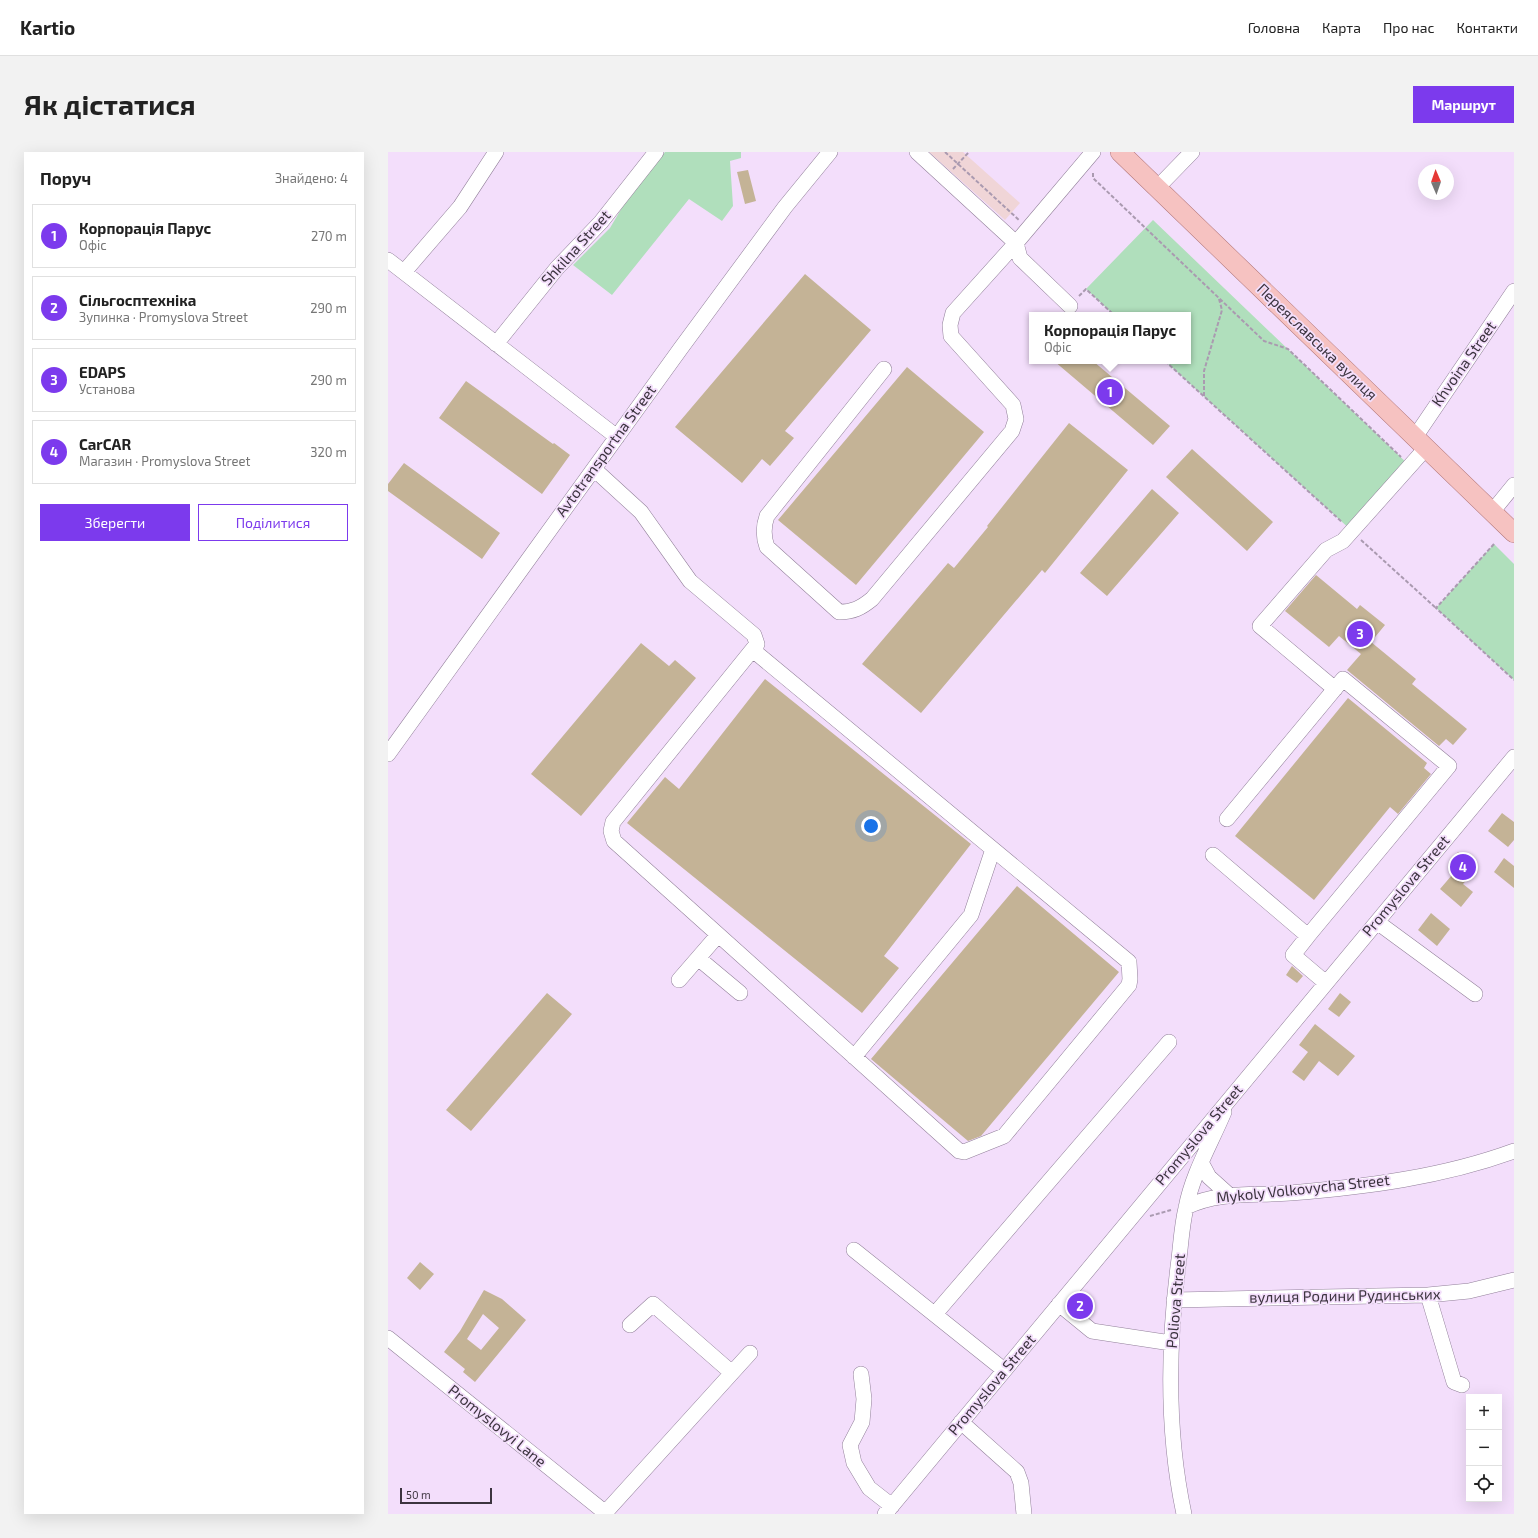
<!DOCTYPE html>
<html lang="uk">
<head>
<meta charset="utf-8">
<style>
	:root { --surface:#fff; --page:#f2f2f2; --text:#222; --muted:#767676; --line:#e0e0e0; --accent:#7c3aed }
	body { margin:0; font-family:"Exo 2",sans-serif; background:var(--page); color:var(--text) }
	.controls { position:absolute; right:12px; bottom:12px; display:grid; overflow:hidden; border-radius:0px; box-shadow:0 4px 16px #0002 }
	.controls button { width:36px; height:36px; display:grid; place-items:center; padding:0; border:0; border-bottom:1px solid var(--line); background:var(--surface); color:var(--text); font:20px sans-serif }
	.compass { position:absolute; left:1030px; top:12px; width:36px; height:36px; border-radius:50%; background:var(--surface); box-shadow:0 4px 16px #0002; rotate:358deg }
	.scale { position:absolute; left:12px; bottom:10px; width:92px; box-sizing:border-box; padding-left:4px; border:2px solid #3c343f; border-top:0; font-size:11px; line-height:14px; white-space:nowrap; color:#3c343f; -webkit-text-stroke:3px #f3defb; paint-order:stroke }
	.you { position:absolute; left:483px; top:674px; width:14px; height:14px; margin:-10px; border:3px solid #fff; border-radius:50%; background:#1a73e8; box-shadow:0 0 0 6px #1a73e833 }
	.badge { display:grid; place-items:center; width:26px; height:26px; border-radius:50%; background:var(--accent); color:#fff; font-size:13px; font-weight:700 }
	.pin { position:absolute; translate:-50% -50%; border:2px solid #fff; box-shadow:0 1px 4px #0006 }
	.popup { position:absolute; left:641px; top:160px; width:162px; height:52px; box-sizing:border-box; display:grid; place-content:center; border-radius:0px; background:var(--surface); filter:drop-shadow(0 1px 3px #0005); font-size:13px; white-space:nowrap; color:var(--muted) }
	.popup b { font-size:15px; color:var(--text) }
	.popup::after { content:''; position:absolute; left:50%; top:100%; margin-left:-8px; border:8px solid transparent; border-top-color:var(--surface) }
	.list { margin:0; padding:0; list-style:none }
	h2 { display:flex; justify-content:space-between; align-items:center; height:52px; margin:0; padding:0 16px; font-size:17px }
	h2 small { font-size:13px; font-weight:400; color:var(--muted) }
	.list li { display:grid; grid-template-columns:26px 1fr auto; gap:12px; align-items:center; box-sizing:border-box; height:64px; margin:0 8px 8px; padding:0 8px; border:1px solid var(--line); border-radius:0px }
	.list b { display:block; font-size:15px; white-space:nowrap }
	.list p { margin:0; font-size:13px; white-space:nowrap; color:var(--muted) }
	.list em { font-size:13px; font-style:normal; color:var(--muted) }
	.actions { display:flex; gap:8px; padding:12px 16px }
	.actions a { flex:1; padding:9px 0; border:1px solid var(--accent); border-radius:0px; text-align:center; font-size:14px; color:var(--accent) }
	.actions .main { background:var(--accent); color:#fff }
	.icon { flex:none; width:22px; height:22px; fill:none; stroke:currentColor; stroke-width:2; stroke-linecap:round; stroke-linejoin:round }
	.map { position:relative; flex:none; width:1126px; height:1362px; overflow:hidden; border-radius:0px }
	header { display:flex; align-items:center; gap:24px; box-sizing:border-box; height:56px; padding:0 20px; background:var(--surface); border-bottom:1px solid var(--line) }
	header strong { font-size:19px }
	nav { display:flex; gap:22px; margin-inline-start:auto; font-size:14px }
	.intro { display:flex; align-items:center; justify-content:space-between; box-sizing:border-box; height:96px; padding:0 24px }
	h1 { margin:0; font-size:28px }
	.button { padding:10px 18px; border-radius:0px; background:var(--accent); color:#fff; font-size:14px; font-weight:700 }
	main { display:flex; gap:24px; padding:0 24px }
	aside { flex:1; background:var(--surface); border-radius:0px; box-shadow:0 4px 16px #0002 }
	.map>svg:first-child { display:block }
	.commercial { fill:#f0d5d7 }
	.green { fill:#b0dfbc }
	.building { fill:#c4b396; fill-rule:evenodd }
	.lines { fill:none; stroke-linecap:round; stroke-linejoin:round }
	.minor-casing { stroke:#92809a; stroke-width:16 }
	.major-casing { stroke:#b17678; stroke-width:20 }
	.path { stroke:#aa9ab0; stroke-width:2; stroke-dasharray:4 2; stroke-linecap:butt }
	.minor { stroke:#fff; stroke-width:15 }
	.major { stroke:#f6c2c1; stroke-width:19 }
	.labels { text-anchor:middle; stroke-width:3.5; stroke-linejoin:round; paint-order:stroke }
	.street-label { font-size:15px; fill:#3c343f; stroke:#f3defb }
</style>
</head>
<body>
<header>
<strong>Kartio</strong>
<nav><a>Головна</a><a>Карта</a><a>Про нас</a><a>Контакти</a></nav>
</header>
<div class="intro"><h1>Як дістатися</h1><a class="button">Маршрут</a></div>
<main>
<aside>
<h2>Поруч<small>Знайдено: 4</small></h2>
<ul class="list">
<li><span class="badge">1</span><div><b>Корпорація Парус</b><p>Офіс</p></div><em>270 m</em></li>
<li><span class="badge">2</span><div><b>Сільгосптехніка</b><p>Зупинка · Promyslova Street</p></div><em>290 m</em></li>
<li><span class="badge">3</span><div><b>EDAPS</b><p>Установа</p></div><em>290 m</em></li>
<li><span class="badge">4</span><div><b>CarCAR</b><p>Магазин · Promyslova Street</p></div><em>320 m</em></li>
</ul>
<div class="actions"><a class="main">Зберегти</a><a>Поділитися</a></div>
</aside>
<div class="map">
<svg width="1126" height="1362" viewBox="0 0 1126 1362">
	<rect width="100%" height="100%" fill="#f3defb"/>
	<path class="commercial" d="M541,0H575L632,51L617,68Z"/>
	<path class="green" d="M277,0H353V6L342,9L345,54L334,69L301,47L224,143L185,113L222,76L242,42Z
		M765,68L1022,314L964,379L777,209H800V163H726L698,137Z
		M1106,392L1126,412V528L1048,456Z"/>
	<path class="building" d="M360,18L368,49L357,52L349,20Z
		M417,122L483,178L397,279L406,286L382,314L374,307L354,331L287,275Z
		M666,209H705L782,274L765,293Z
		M519,215L596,280L468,433L390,368Z
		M78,229L165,292L166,291L182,303L154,342L51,266Z
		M681,271L740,318L657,421L654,418L533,561L474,512L560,411L566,416L600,375L599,374Z
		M804,297L885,370L859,399L778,325Z
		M16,311L112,381L94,407L0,339V332Z
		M764,337L791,361L719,444L692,421Z
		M928,423L969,457L972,453L997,473L983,490L1028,527L1024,532L1079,577L1065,593L1058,587L1051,594L959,518L973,502L951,484L941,495L897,459Z
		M253,491L281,514L287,508L308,526L193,664L143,622Z
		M377,527L583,692L496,804L511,816L474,861L239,671L277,625L291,637Z
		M960,546L1039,611L1036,616L1043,622L1010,662L1002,655L926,748L847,684Z
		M1114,661L1126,670V688L1120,695L1100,679Z
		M1070,700L1089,716L1075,732L1085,740L1073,755L1052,737L1070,716L1062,710Z
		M1116,706L1126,714V736L1106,720Z
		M629,734L731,820L593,984L580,989L483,907Z
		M1043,761L1062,777L1049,794L1030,778Z
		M904,814L915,824L909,831L898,823Z
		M159,841L184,862L83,979L58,958Z
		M952,841L963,850L951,865L940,857Z
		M927,872L967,904L950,924L931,909L916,929L904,920L920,900L911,893Z
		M32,1110L46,1122L32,1138L19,1126Z
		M96,1138L114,1147L138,1168L87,1230L75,1220L77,1217L56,1200L72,1179ZM95,1162L111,1176L93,1198L79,1187Z"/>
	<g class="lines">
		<defs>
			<path id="minor" d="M769,36L804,0
				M0,108L229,285
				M16,120L72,55L108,0
				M682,154L632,106L628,91L705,0
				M108,192L169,116L213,70L268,0
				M496,217L379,364C375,375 375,384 379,395L451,460C465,460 473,456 484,447L624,279L628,267L625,253L563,184L562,173L565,161L628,91L529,0
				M1027,285L1126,139
				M206,317L253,360L302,429L366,483L369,492L225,670L223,679L226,689L571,999L576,1000L616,984L741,833L742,827L741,810L366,499
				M1104,360L1126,333
				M947,537L872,474L938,398L955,389L1038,296
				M0,602L293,196L397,55L442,0
				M839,667L955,527L1061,614L920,784
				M825,703L920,784L905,803L938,831
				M989,770L1087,842
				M310,806L352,841
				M291,828L330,783
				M466,905L583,763L605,697
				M814,1012L821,1025L841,1043
				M798,1055C831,1039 867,1044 902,1041C977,1035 1055,1025 1126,999
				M466,1098L616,1218
				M1040,1143L1066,1230L1074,1233
				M786,1148L1040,1143L1081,1139L1126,1128
				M671,1152L704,1179L783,1191
				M547,1162L781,890
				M242,1173L265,1152L344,1221
				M0,1186L219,1362
				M473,1222L476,1247L474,1270L462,1293L466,1311L481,1336L504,1354
				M573,1270L629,1320L633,1331L636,1362
				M216,1362L362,1201
				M497,1362L1126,605
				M796,1362C778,1278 780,1191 791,1107C793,1090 794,1072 798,1056C804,1023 823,991 836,960"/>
			<path id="major" d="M732,0L1126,381"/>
		</defs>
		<use href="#minor" class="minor-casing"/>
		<use href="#major" class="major-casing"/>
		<path class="path" d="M557,0L631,68
			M565,17L581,0
			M705,21V26L876,189L900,197L1013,305
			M691,144L698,137L726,163
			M777,209L954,370
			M816,244V219L834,158L831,147
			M973,388L1048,456
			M1106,392L1048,456L1126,528
			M762,1064L783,1058"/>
		<use href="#minor" class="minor"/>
		<use href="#major" class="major"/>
	</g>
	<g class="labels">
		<g class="street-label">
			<text transform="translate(188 96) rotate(-48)" y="5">Shkilna Street</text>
			<text transform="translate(929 190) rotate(44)" y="5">Переяславська вулиця</text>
			<text transform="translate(1076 212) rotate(-55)" y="5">Khvoina Street</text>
			<text transform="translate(218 299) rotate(-54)" y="5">Avtotransportna Street</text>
			<text transform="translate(1018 734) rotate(-50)" y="5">Promyslova Street</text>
			<text transform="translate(811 983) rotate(-50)" y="5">Promyslova Street</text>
			<text transform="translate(915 1037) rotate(-6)" y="5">Mykoly Volkovycha Street</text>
			<text transform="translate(957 1144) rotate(-1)" y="5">вулиця Родини Рудинських</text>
			<text transform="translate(788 1149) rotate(-85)" y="5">Poliova Street</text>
			<text transform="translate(604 1233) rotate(-50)" y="5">Promyslova Street</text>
			<text transform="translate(109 1274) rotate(39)" y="5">Promyslovyi Lane</text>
		</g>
	</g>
</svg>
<div class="controls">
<button>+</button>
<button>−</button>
<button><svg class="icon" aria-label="locate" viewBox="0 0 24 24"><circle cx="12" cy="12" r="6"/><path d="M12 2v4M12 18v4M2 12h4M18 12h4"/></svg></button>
</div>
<svg class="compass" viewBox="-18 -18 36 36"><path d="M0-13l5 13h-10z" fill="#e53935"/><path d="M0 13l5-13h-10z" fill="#767676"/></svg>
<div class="scale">50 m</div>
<div class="you"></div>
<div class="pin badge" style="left:722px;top:240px">1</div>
<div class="popup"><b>Корпорація Парус</b>Офіс</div>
<div class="pin badge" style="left:692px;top:1154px">2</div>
<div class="pin badge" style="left:972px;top:482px">3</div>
<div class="pin badge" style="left:1075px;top:715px">4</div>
</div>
</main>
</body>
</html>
